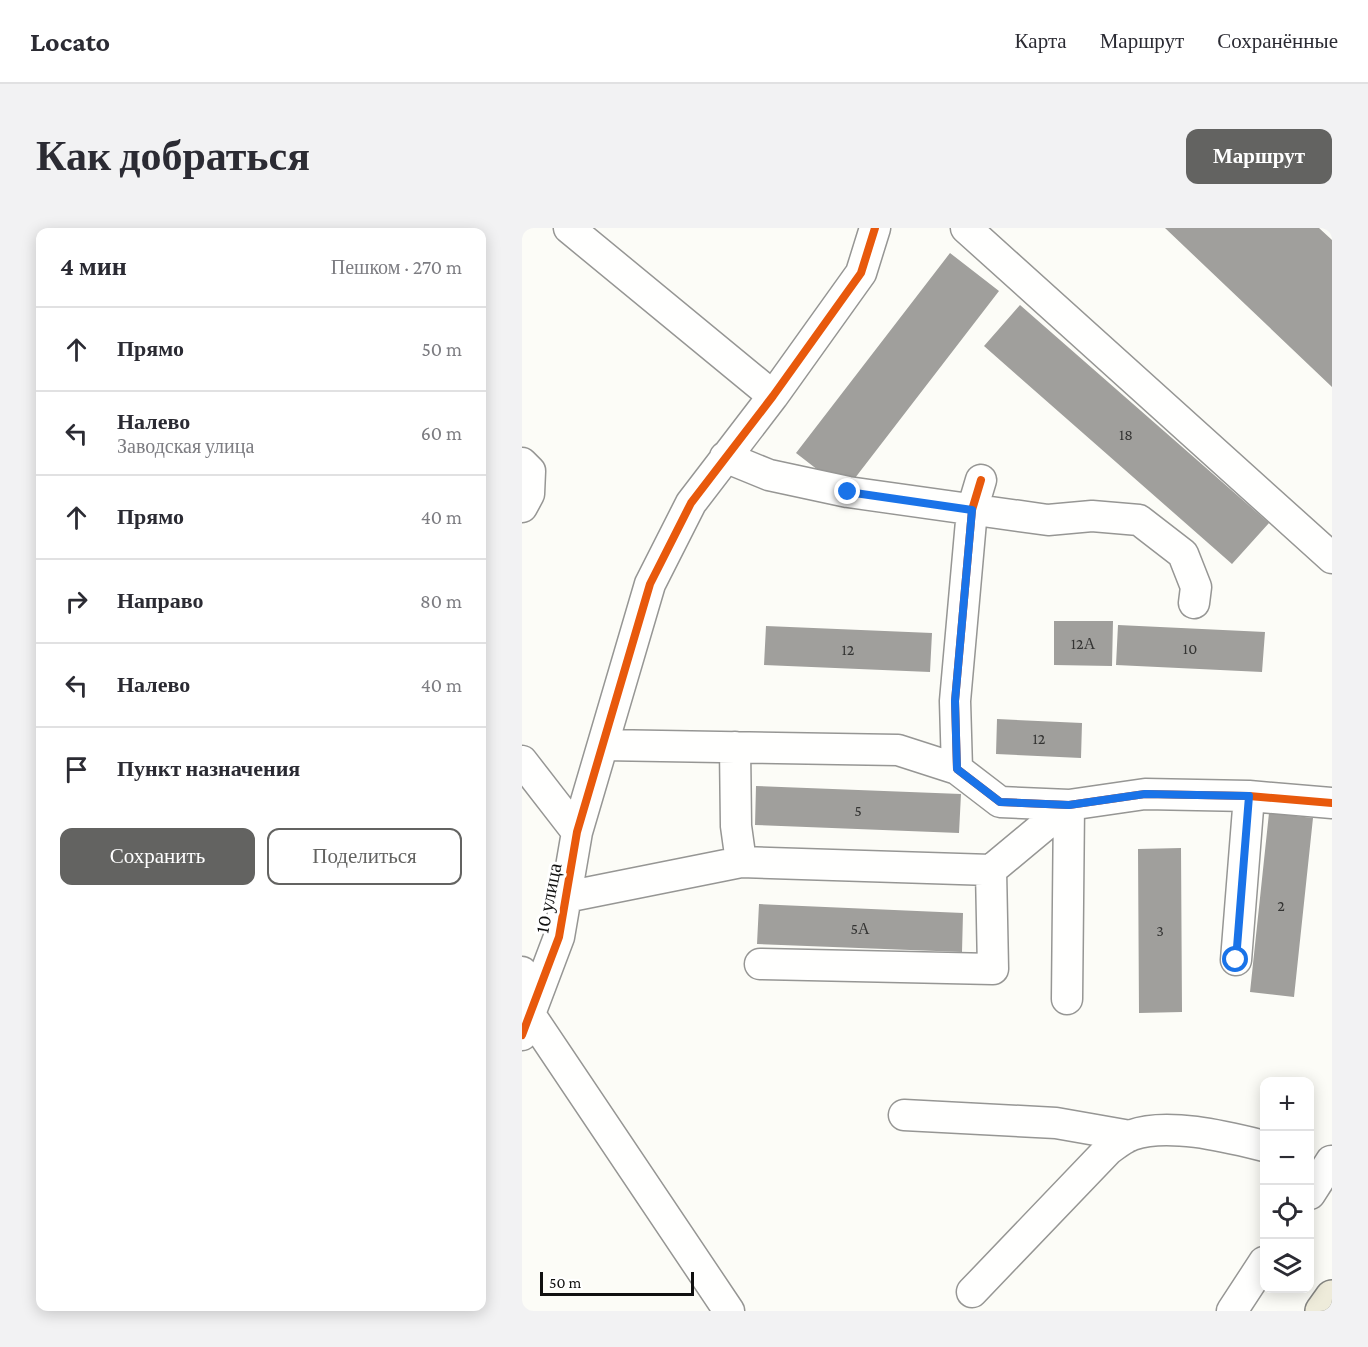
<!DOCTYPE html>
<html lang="ru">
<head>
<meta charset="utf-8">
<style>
	:root { --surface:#fff; --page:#f2f2f3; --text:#2b2b33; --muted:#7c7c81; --line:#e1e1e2; --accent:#636361 }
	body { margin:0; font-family:"Crimson Pro",serif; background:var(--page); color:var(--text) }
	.controls { position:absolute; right:18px; bottom:18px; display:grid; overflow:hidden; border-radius:12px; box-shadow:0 3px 15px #0003 }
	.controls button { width:54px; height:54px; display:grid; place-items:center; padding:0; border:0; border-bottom:2px solid var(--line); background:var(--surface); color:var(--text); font:30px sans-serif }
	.scale { position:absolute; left:18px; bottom:15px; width:154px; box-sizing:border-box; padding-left:6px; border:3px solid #101010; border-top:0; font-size:16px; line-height:21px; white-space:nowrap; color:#101010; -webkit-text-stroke:4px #fff; paint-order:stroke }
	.stop { position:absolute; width:18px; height:18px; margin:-14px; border:4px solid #1a73e8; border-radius:50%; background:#fff }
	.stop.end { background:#1a73e8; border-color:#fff; box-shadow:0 2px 6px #0008 }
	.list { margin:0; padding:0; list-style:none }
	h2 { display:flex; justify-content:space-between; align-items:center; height:78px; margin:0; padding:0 24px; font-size:26px }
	h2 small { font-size:20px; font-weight:400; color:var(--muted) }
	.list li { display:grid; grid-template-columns:39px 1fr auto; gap:18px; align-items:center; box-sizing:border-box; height:84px; padding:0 24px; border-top:2px solid var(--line) }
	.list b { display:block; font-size:22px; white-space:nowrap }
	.list p { margin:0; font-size:20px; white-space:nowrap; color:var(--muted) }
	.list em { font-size:20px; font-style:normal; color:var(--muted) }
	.actions { display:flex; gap:12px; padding:18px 24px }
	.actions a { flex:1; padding:14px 0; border:2px solid var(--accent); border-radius:12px; text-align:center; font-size:21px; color:var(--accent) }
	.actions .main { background:var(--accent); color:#fff }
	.icon { flex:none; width:33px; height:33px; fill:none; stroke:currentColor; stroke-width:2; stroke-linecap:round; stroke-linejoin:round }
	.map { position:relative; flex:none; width:810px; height:1083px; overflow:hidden; border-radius:12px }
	header { display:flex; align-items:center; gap:36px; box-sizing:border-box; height:84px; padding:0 30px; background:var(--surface); border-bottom:2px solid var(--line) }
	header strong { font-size:28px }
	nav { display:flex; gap:33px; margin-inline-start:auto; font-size:21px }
	.intro { display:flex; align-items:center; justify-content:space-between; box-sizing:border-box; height:144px; padding:0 36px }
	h1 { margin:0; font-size:42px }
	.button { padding:15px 27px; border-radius:12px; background:var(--accent); color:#fff; font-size:21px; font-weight:700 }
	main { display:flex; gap:36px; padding:0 36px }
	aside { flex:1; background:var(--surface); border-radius:12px; box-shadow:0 3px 15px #0003 }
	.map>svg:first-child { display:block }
	.building { fill:#a09f9c }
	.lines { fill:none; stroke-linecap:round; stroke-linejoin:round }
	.minor-casing { stroke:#969694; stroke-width:33 }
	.major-casing { stroke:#848481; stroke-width:36 }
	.minor { stroke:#fffffe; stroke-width:30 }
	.major { stroke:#eeebda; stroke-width:33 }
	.cycleway-casing { stroke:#fff; stroke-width:11 }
	.cycleway { stroke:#e8590c; stroke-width:8 }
	.route { stroke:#1a73e8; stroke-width:8 }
	.labels { text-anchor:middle; stroke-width:6; stroke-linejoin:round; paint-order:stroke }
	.number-label { font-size:16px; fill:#343433 }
	.street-label { font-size:20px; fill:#101010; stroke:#fff }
</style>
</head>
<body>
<header>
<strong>Locato</strong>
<nav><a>Карта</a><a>Маршрут</a><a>Сохранённые</a></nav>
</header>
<div class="intro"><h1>Как добраться</h1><a class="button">Маршрут</a></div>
<main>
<aside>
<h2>4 мин<small>Пешком · 270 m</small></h2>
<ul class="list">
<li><svg class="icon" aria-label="ahead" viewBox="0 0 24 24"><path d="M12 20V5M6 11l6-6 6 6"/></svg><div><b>Прямо</b></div><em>50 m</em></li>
<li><svg class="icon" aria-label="left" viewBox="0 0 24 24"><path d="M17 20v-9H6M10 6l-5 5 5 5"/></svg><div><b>Налево</b><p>Заводская улица</p></div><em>60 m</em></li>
<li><svg class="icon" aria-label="ahead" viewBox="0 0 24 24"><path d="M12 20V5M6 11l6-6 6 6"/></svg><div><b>Прямо</b></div><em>40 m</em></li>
<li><svg class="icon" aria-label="right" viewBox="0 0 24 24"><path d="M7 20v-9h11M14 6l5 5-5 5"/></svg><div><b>Направо</b></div><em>80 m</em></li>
<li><svg class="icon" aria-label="left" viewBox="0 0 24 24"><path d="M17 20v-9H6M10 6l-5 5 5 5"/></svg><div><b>Налево</b></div><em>40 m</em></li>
<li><svg class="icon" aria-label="arrive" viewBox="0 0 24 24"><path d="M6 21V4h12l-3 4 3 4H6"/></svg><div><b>Пункт назначения</b></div></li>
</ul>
<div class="actions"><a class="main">Сохранить</a><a>Поделиться</a></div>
</aside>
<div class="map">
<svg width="810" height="1083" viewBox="0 0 810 1083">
	<rect width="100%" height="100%" fill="#fcfcf7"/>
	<path class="building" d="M643,0H797L810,12V159Z
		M428,25L477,63L323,263L274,225Z
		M498,77L747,295L710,336L462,118Z
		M532,393H591L590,438L532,437Z
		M596,397L743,404L740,444L594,437Z
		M244,398L410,405L408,444L242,437Z
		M475,491L560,495L559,530L474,526Z
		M234,558L439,566L437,605L233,597Z
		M747,585L791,590L772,769L728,764Z
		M659,620L660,784L617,785L616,621Z
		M237,676L441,685L440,724L235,716Z"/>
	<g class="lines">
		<defs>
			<path id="minor" d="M47,0L251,168
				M444,0L810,330
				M203,229L247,247L326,264L526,292L570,288L617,292L661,326L674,359L672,375
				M0,235L8,243L7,266L0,279
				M459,252L450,282L433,473L435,541L478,574L547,577L623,566L727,568L810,575
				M81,517L376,522L435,541
				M213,519L214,598L219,634
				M0,533L55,604
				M44,669L219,634L469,642L547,577
				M714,732L727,568
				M238,736L471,741L469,642
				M0,744L9,788L207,1083
				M545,771L547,577
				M0,807L37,709L55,604L128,356L169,275L251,168L339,45L353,0
				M382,887L534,895L608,908
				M788,966L809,933
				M450,1064L586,922C593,917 601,910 610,907C646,894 705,909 742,918
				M710,1083L742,1034"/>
			<path id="major" d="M800,1083L810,1069"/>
		</defs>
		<use href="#minor" class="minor-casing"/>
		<use href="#major" class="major-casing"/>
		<use href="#minor" class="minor"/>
		<use href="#major" class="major"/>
		<defs>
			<path id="cycleway" d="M459,252L450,282L433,473L435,541L478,574L547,577L623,566L727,568L810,575
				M0,807L37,709L55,604L128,356L169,275L251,168L339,45L353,0"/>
		</defs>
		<use href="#cycleway" class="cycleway-casing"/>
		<use href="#cycleway" class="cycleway"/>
	</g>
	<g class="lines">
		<path class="route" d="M326,264L450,282L433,473L435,541L478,574L547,577L623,566L727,568L714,732"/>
	</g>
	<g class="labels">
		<g class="number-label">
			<text x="604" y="212">18</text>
			<text x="561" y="421">12А</text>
			<text x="668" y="426">10</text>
			<text x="326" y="427">12</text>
			<text x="517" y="516">12</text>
			<text x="336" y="588">5</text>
			<text x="759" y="683">2</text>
			<text x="338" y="706">5А</text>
			<text x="638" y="708">3</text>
		</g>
		<g class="street-label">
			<text transform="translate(26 670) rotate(-79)" y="7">10 улица</text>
		</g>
	</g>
</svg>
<div class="controls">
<button>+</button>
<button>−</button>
<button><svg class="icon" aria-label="locate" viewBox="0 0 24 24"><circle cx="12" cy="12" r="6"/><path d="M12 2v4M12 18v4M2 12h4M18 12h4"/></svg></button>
<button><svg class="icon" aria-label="layers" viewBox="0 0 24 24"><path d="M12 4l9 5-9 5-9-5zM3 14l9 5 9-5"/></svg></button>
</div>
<div class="scale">50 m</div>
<div class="stop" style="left:714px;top:732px"></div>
<div class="stop end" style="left:326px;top:264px"></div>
</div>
</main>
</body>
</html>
